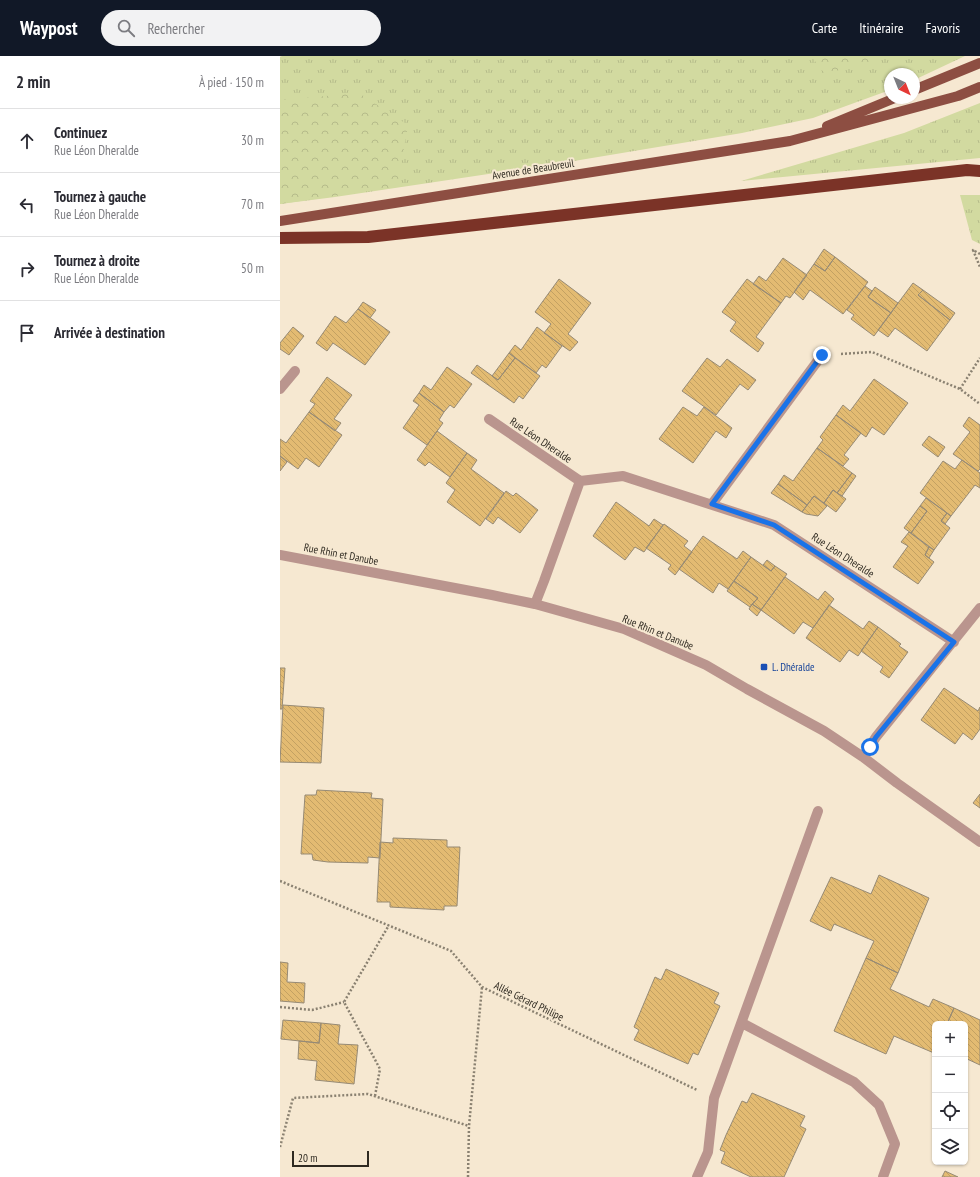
<!DOCTYPE html>
<html lang="fr">
<head>
<meta charset="utf-8">
<style>
	:root { --surface:#fff; --page:#f2f2f3; --text:#2b2b33; --muted:#7c7c81; --line:#e1e1e2; --accent:#111827 }
	body { margin:0; font-family:"PT Sans Narrow",sans-serif; background:var(--page); color:var(--text) }
	.controls { position:absolute; right:12px; bottom:12px; display:grid; overflow:hidden; border-radius:6px; box-shadow:0 1px 3px #0004 }
	.controls button { width:36px; height:36px; display:grid; place-items:center; padding:0; border:0; border-bottom:1px solid var(--line); background:var(--surface); color:var(--text); font:20px sans-serif }
	.compass { position:absolute; left:604px; top:12px; width:36px; height:36px; border-radius:50%; background:var(--surface); box-shadow:0 1px 3px #0004; rotate:137deg }
	.scale { position:absolute; left:12px; bottom:10px; width:77px; box-sizing:border-box; padding-left:4px; border:2px solid #2f2a21; border-top:0; font-size:11px; line-height:14px; white-space:nowrap; color:#2f2a21; -webkit-text-stroke:3px #f6e8d1; paint-order:stroke }
	.stop { position:absolute; width:12px; height:12px; margin:-9px; border:3px solid #1a73e8; border-radius:50%; background:#fff }
	.stop.end { background:#1a73e8; border-color:#fff; box-shadow:0 1px 4px #0008 }
	.list { margin:0; padding:0; list-style:none }
	h2 { display:flex; justify-content:space-between; align-items:center; height:52px; margin:0; padding:0 16px; font-size:17px }
	h2 small { font-size:13px; font-weight:400; color:var(--muted) }
	.list li { display:grid; grid-template-columns:26px 1fr auto; gap:12px; align-items:center; box-sizing:border-box; height:64px; padding:0 16px; border-top:1px solid var(--line) }
	.list b { display:block; font-size:15px; white-space:nowrap }
	.list p { margin:0; font-size:13px; white-space:nowrap; color:var(--muted) }
	.list em { font-size:13px; font-style:normal; color:var(--muted) }
	.icon { flex:none; width:22px; height:22px; fill:none; stroke:currentColor; stroke-width:2; stroke-linecap:round; stroke-linejoin:round }
	.map { position:relative; flex:none; width:700px; height:1121px; overflow:hidden }
	header { display:flex; align-items:center; gap:24px; box-sizing:border-box; height:56px; padding:0 20px; background:var(--accent); color:#fff }
	header strong { font-size:19px }
	nav { display:flex; gap:22px; margin-inline-start:auto; font-size:14px }
	.search { width:280px; height:36px; background:var(--page); display:flex; align-items:center; gap:10px; box-sizing:border-box; padding:0 14px; border-radius:22px; color:var(--muted); font-size:15px }
	main { display:flex }
	aside { flex:1; background:var(--surface) }
	.map>svg:first-child { display:block }
	.grass { fill:url(#grass-tufts) }
	.forest { fill:url(#forest-crowns) }
	.building { fill:url(#building-back-hatch); stroke:#968a75 }
	.lines { fill:none; stroke-linecap:round; stroke-linejoin:round }
	.path { stroke:#8a8171; stroke-width:2.5; stroke-dasharray:2 2; stroke-linecap:butt }
	.minor { stroke:#ba958e; stroke-width:10 }
	.major { stroke:#8d4e42; stroke-width:10 }
	.highway { stroke:#7b3327; stroke-width:12 }
	.route { stroke:#1a73e8; stroke-width:5 }
	.transit-dot { fill:#1a4fb4; stroke:#f6e8d1; stroke-width:1.5 }
	.labels { text-anchor:middle; stroke-width:4; stroke-linejoin:round; paint-order:stroke }
	.street-label { font-size:11px; fill:#2f2a21; stroke:#f6e8d1 }
	.transit-label { font-size:11px; fill:#164399; stroke:#f6e8d1; text-anchor:start }
</style>
</head>
<body>
<header>
<strong>Waypost</strong>
<div class="search"><svg class="icon" aria-label="search" viewBox="0 0 24 24"><circle cx="10" cy="10" r="6"/><path d="M15 15l6 6"/></svg>Rechercher</div>
<nav><a>Carte</a><a>Itinéraire</a><a>Favoris</a></nav>
</header>
<main>
<aside>
<h2>2 min<small>À pied · 150 m</small></h2>
<ul class="list">
<li><svg class="icon" aria-label="ahead" viewBox="0 0 24 24"><path d="M12 20V5M6 11l6-6 6 6"/></svg><div><b>Continuez</b><p>Rue Léon Dheralde</p></div><em>30 m</em></li>
<li><svg class="icon" aria-label="left" viewBox="0 0 24 24"><path d="M17 20v-9H6M10 6l-5 5 5 5"/></svg><div><b>Tournez à gauche</b><p>Rue Léon Dheralde</p></div><em>70 m</em></li>
<li><svg class="icon" aria-label="right" viewBox="0 0 24 24"><path d="M7 20v-9h11M14 6l5 5-5 5"/></svg><div><b>Tournez à droite</b><p>Rue Léon Dheralde</p></div><em>50 m</em></li>
<li><svg class="icon" aria-label="arrive" viewBox="0 0 24 24"><path d="M6 21V4h12l-3 4 3 4H6"/></svg><div><b>Arrivée à destination</b></div></li>
</ul>
</aside>
<div class="map">
<svg width="700" height="1121" viewBox="0 0 700 1121">
	<defs>
		<pattern id="grass-tufts" width="24" height="20" patternUnits="userSpaceOnUse"><rect width="24" height="20" fill="#d2daa0"/><path d="M3 7l-1-3M5 7V3M7 7l1-3M15 17l-1-3M17 17v-4M19 17l1-3" fill="none" stroke="#b5bb8a"/></pattern>
		<pattern id="forest-crowns" width="20" height="18" patternUnits="userSpaceOnUse"><rect width="20" height="18" fill="#d2daa0"/><path d="M2 6a3 3 0 1 1 6 0M12 15a3 3 0 1 1 6 0" fill="none" stroke="#b5bb8a"/></pattern>
		<pattern id="building-back-hatch" width="6" height="6" patternUnits="userSpaceOnUse"><rect width="6" height="6" fill="#e3bb72"/><path d="M-1 5l2 2M0 0l6 6M5-1l2 2" fill="none" stroke="#c3a162"/></pattern>
	</defs>
	<rect width="100%" height="100%" fill="#f6e8d1"/>
	<path class="grass" d="M2,0H685L634,24V18H610V34L533,62L462,77L288,106L55,141L0,148V1Z
		M700,47V102L461,125L624,77Z
		M680,139H700V188L692,184Z"/>
	<path class="forest" d="M531,0H611L545,18Z
		M79,37L128,69L117,131L0,148V45L1,44Z"/>
	<path class="building" d="M544,193L555,201L545,215L534,208Z
		M555,201L588,226L563,258L530,234L523,244L514,236L534,208L545,215Z
		M503,202L527,219L510,242L506,240L501,247L473,228L479,220L486,225Z
		M279,223L311,247L288,278L298,286L290,295L264,277L271,268L255,256Z
		M467,223L501,247L476,281L484,287L478,296L450,275L456,266L442,256Z
		M633,227L643,234L638,239L670,264L647,295L615,272L608,281L598,274Z
		M585,230L592,235L588,241L611,257L594,280L571,263L574,259L567,254Z
		M595,231L618,247L611,257L588,241Z
		M643,234L675,257L670,264L638,239Z
		M83,246L96,254L90,262L78,253Z
		M78,253L110,276L85,309L53,287L47,295L36,287L55,260L66,267Z
		M13,271L24,280L9,299L0,293V287Z
		M257,271L282,290L266,312L262,309L256,317L229,297L235,289L241,294Z
		M229,297L235,302L218,324L212,320Z
		M235,302L260,320L243,343L239,340L234,347L191,317L197,309L218,324Z
		M427,302L440,311L447,303L476,324L468,334L460,328L436,359L402,335Z
		M167,311L192,328L174,352L170,349L164,356L139,337L144,329L151,334Z
		M47,321L72,339L54,363L61,367L55,375L29,356L35,348L30,345Z
		M594,323L628,347L604,379L592,371L586,381L556,359L563,349L570,355Z
		M139,337L164,356L159,364L163,367L147,389L123,372L139,349L133,345Z
		M403,351L417,360L424,351L452,372L446,382L436,375L413,407L379,383Z
		M29,356L62,379L39,411L26,402L18,413L0,400V383L6,387Z
		M556,359L581,377L564,399L569,403L563,410L537,392L543,384L540,381Z
		M689,361L700,369V413L698,415L673,398L690,376L683,370Z
		M157,375L187,397L170,421L149,406L145,410L137,404Z
		M649,380L665,391L658,401L642,389Z
		M537,392L572,417L557,437L553,434L544,447L534,440L527,449L498,428L504,419L513,425Z
		M187,397L197,404L191,413L224,437L200,470L167,446L175,434L166,427Z
		M0,400L7,406L0,415Z
		M682,404L700,417V432L695,429L671,460L640,437L663,405L675,413Z
		M572,417L576,420L562,440L557,437Z
		M498,428L527,449L522,456L491,437Z
		M553,434L566,443L556,456L544,447Z
		M226,435L233,440L236,437L258,454L240,477L218,461L213,468L206,463Z
		M534,440L547,450L538,460L526,458L522,456Z
		M646,442L667,457L661,465L670,472L654,494L631,477L647,455L640,450Z
		M336,446L369,470L374,463L383,469L364,496L355,491L345,504L313,480Z
		M640,450L647,455L631,477L624,472Z
		M667,457L671,460L665,468L661,465Z
		M384,468L408,485L404,490L412,496L395,519L388,513L391,509L366,492Z
		M629,476L649,491L645,499L654,506L638,528L613,511L628,490L621,486Z
		M423,480L457,503L463,495L471,501L448,533L439,527L433,537L399,513Z
		M649,491L654,494L649,502L645,499Z
		M471,501L491,515L495,510L507,518L481,554L472,548L478,542L454,525Z
		M487,504L495,510L491,515L483,509Z
		M505,521L538,544L545,535L554,543L533,572L523,566L514,578L481,554Z
		M454,525L478,542L470,551L447,535Z
		M472,548L481,554L477,560L469,553Z
		M549,549L583,573L589,565L598,571L578,600L569,594L560,606L526,582Z
		M598,571L621,588L619,590L628,596L609,622L600,616L603,611L581,595Z
		M0,612H5L2,653H0Z
		M664,632L698,655L700,651V673L692,684L683,677L675,688L641,664Z
		M3,649L44,652L41,707L0,706Z
		M37,734L92,737L91,742L103,743L100,802L88,801V807L48,806L33,804L32,798H21L25,739H36Z
		M700,738V752L693,747Z
		M113,782L167,784V791H180L177,850H164V854L110,851V846H97L100,786L113,787Z
		M599,819L649,842L618,917L586,902L594,885L554,868L551,875L530,865L551,821L591,838Z
		M586,902L618,917L610,933L649,951L653,943L674,952L667,968H655V995L654,997L614,980L606,998L554,975Z
		M0,906L8,907L7,926L25,927L24,947L0,945Z
		M386,913L439,937L434,947L440,950L418,999L413,997L408,1008L354,984L359,974L354,971L375,921L381,924Z
		M674,952L700,964V1009L685,1002V968H667Z
		M3,964L41,967L39,987L1,983Z
		M41,967L60,969L58,988L78,989L74,1028L35,1024L37,1005L18,1003L19,985L39,987Z
		M472,1037L525,1060L520,1070L526,1073L504,1121H471L441,1107L445,1096L440,1094L446,1079L462,1045L467,1047Z
		M665,1115L678,1121H662Z"/>
	<g class="lines">
		<path class="path" d="M700,198L693,194L700,211
			M561,298L592,296L680,333L700,348
			M680,333L700,302
			M0,825L171,895L202,931L417,1034
			M0,951L32,954L64,946
			M95,1040L100,1013L64,946L109,869
			M0,1091L13,1042L88,1038L189,1070
			M188,1121L189,1070L202,931"/>
		<path class="minor" d="M0,333L15,315
			M209,363L300,425
			M432,448L542,299
			M0,499L212,539L255,548L344,573L426,609L467,633L544,675L583,701L617,727L700,786
			M255,548L264,525L300,425L343,420L494,469L674,586
			M583,701L596,681L700,552
			M462,967L574,1026L599,1049L615,1088L603,1121
			M417,1121L428,1096L434,1042L538,755"/>
		<path class="major" d="M634,34L700,7
			M547,70L615,42
			M0,165L510,85L678,40L700,31"/>
		<path class="highway" d="M0,182L88,181L687,114L700,115"/>
	</g>
	<g class="lines">
		<path class="route" d="M542,299L432,448L494,469L674,586L596,681L590,691"/>
	</g>
	<rect class="transit-dot" x="480" y="607" width="8" height="8" rx="2"/>
	<g class="labels">
		<g class="street-label">
			<text transform="translate(253 113) rotate(-9)" y="4">Avenue de Beaubreuil</text>
			<text transform="translate(261 384) rotate(34)" y="4">Rue Léon Dheralde</text>
			<text transform="translate(61 498) rotate(11)" y="4">Rue Rhin et Danube</text>
			<text transform="translate(563 499) rotate(33)" y="4">Rue Léon Dheralde</text>
			<text transform="translate(378 576) rotate(22)" y="4">Rue Rhin et Danube</text>
			<text transform="translate(249 945) rotate(26)" y="4">Allée Gérard Philipe</text>
		</g>
		<g class="transit-label">
			<text x="492" y="615">L. Dhéralde</text>
		</g>
	</g>
</svg>
<div class="controls">
<button>+</button>
<button>−</button>
<button><svg class="icon" aria-label="locate" viewBox="0 0 24 24"><circle cx="12" cy="12" r="6"/><path d="M12 2v4M12 18v4M2 12h4M18 12h4"/></svg></button>
<button><svg class="icon" aria-label="layers" viewBox="0 0 24 24"><path d="M12 4l9 5-9 5-9-5zM3 14l9 5 9-5"/></svg></button>
</div>
<svg class="compass" viewBox="-18 -18 36 36"><path d="M0-13l5 13h-10z" fill="#e53935"/><path d="M0 13l5-13h-10z" fill="#7c7c81"/></svg>
<div class="scale">20 m</div>
<div class="stop" style="left:590px;top:691px"></div>
<div class="stop end" style="left:542px;top:299px"></div>
</div>
</main>
</body>
</html>
